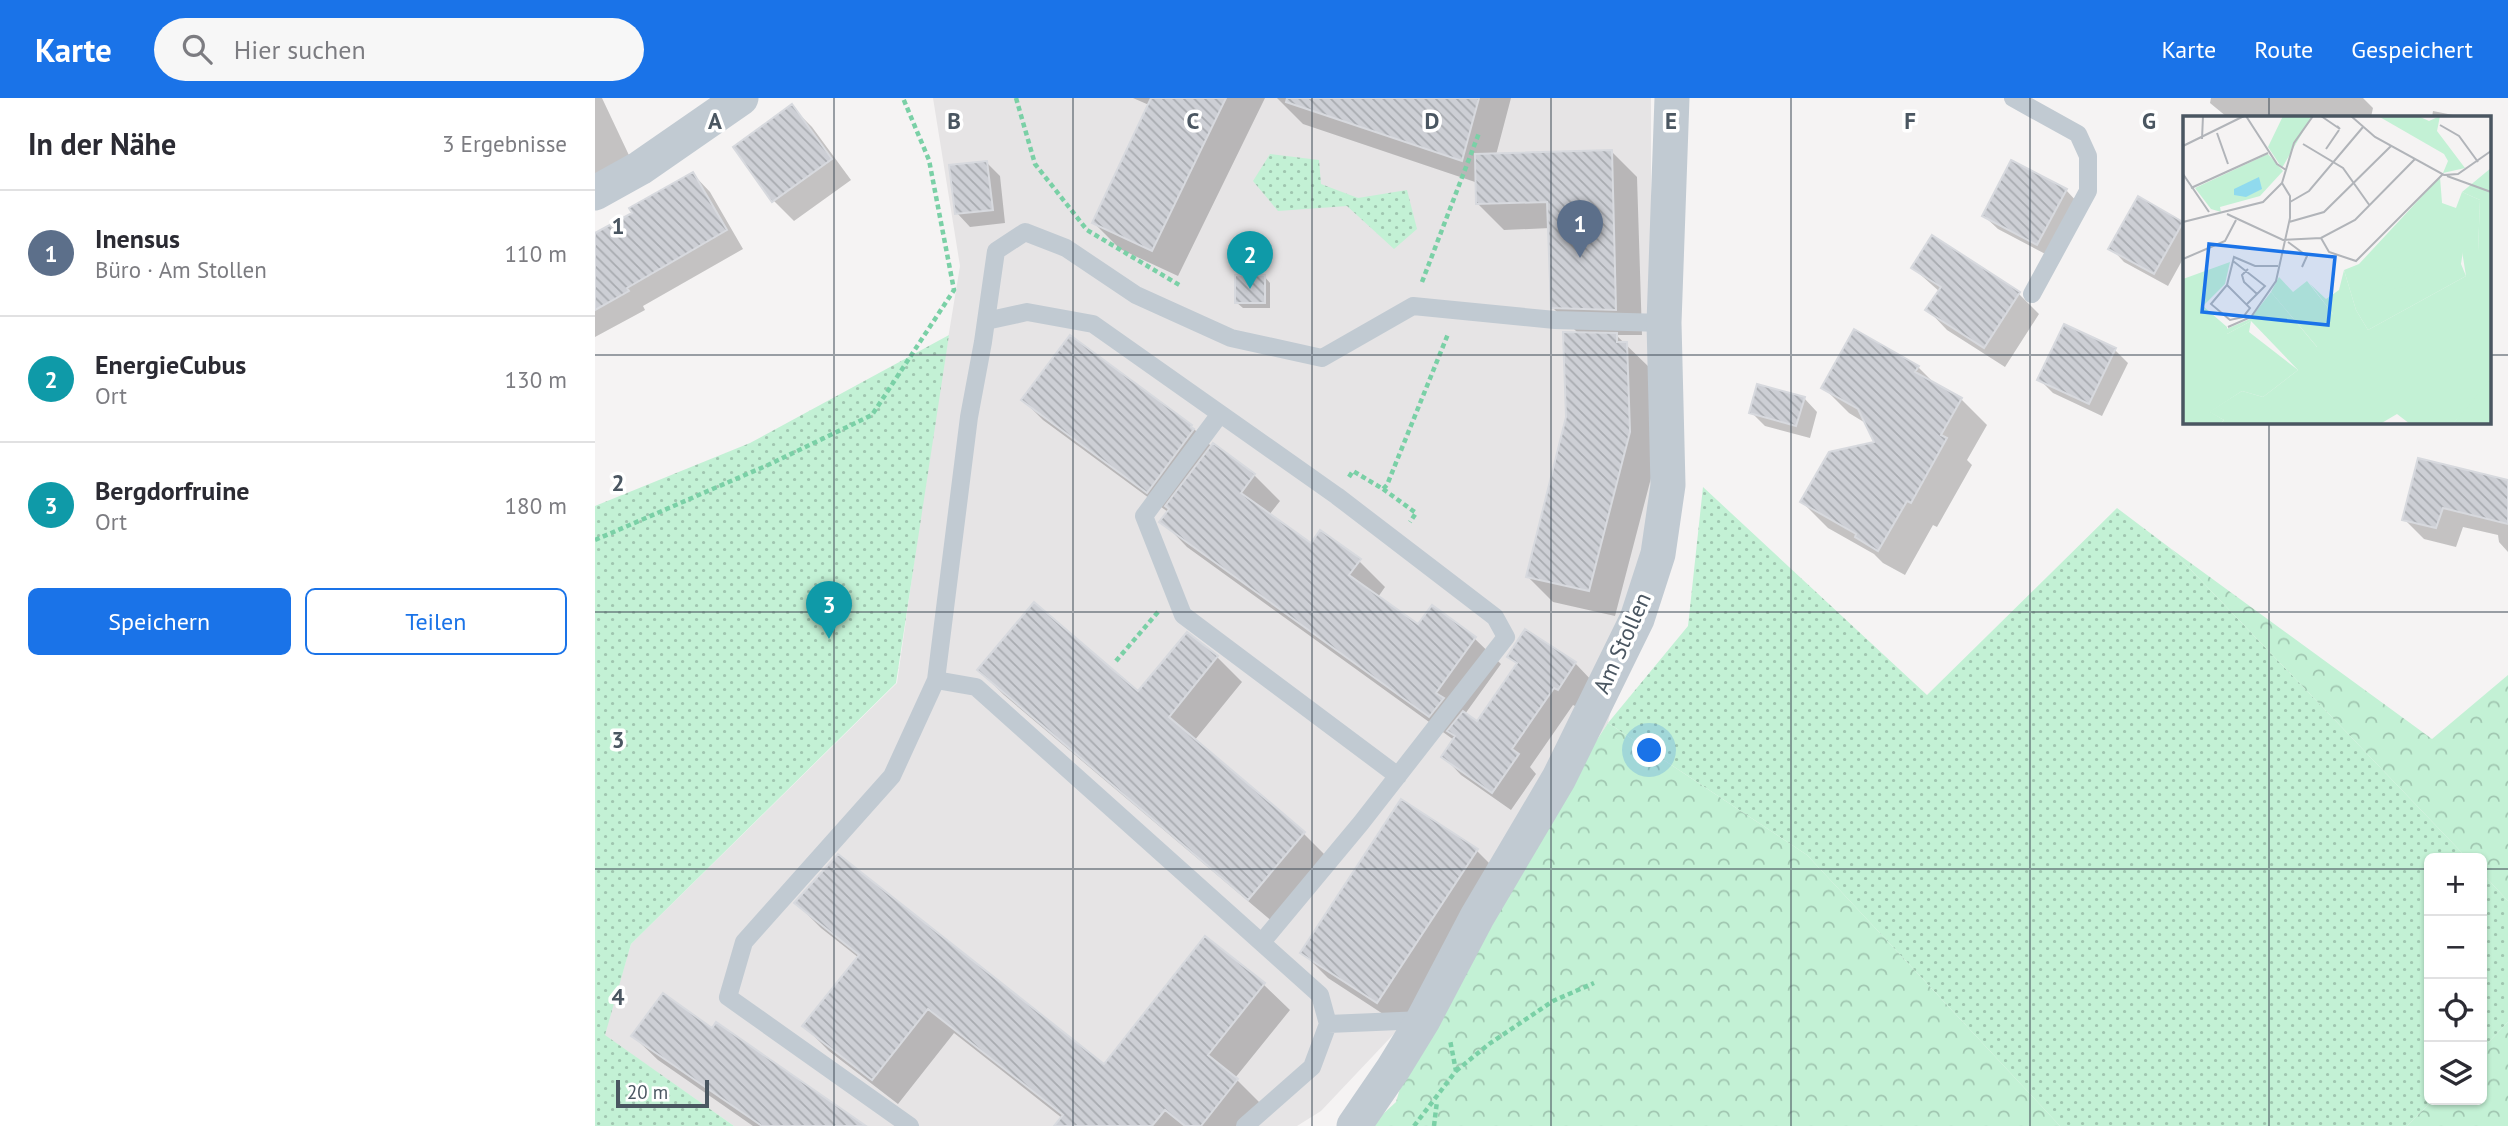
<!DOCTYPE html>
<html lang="de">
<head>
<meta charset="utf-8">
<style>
	:root { --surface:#fff; --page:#f7f7f7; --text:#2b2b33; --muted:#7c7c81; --line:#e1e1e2; --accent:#1a73e8 }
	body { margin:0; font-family:"PT Sans",sans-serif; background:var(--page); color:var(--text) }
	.controls { position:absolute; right:21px; bottom:21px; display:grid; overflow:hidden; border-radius:10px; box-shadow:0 2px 5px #0004 }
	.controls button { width:63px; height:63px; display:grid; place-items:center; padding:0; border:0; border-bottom:2px solid var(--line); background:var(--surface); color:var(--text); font:35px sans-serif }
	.scale { position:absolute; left:21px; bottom:18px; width:93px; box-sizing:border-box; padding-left:7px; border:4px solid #4a5661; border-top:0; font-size:19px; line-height:24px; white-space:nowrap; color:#4a5661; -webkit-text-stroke:5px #fff; paint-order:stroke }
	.you { position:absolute; left:1055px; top:653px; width:24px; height:24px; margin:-18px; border:5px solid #fff; border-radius:50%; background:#1a73e8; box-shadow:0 0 0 10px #1a73e833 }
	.badge { display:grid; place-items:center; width:46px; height:46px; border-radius:50%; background:var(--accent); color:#fff; font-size:23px; font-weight:700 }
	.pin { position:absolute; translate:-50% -58px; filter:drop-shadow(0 2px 4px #0008) }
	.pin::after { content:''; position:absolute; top:37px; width:24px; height:21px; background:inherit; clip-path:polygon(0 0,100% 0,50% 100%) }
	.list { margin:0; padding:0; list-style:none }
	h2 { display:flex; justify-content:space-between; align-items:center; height:91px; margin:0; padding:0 28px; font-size:30px }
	h2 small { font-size:23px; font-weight:400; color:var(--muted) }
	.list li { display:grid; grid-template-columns:46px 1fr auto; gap:21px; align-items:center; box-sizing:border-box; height:126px; padding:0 28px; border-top:2px solid var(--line) }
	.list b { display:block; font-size:26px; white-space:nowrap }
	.list p { margin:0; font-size:23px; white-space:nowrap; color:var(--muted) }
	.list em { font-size:23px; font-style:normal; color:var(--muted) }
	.actions { display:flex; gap:14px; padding:21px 28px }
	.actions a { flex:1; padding:16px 0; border:2px solid var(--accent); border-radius:10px; text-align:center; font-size:24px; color:var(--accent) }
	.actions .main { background:var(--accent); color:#fff }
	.icon { flex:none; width:38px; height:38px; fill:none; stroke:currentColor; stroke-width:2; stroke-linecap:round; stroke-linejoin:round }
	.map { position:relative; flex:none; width:1913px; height:1028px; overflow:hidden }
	header { display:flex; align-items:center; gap:42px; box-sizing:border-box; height:98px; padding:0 35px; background:var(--accent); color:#fff }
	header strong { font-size:33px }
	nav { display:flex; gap:38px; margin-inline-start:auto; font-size:24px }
	.search { width:490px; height:63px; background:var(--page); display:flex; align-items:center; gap:18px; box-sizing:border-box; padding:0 24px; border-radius:38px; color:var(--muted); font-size:26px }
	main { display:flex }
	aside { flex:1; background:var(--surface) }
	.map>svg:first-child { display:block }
	.education { fill:#e6e4e5 }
	.green { fill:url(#green-dots) }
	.forest { fill:url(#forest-crowns) }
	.shadow { fill:#0003 }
	.building { fill:url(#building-back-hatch); stroke:#d7d9de; stroke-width:2 }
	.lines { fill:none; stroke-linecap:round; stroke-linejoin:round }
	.path { stroke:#7ad0a6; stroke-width:4.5; stroke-dasharray:5 3.5; stroke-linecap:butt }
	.service { stroke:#c1cad2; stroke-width:18 }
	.minor { stroke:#c1cad2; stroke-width:35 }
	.grid { fill:none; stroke:#4a5661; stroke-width:2; stroke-opacity:0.55 }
	.labels { text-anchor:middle; stroke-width:7; stroke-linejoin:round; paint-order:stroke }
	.street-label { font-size:23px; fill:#4a5661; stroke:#fff }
	.inset-road { fill:none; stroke:#b1b4b9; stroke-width:2 }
	.view { fill:#1a73e8; fill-opacity:0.15; stroke:#1a73e8; stroke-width:3.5 }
	.inset-edge { fill:none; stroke:#4a5661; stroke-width:3.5 }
	.grid-label { font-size:23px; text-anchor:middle; font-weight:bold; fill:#4a5661; stroke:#fff; stroke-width:7; stroke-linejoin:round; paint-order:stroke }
</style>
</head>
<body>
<header>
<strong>Karte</strong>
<div class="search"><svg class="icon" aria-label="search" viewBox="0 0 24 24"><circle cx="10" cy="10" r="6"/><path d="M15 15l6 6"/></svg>Hier suchen</div>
<nav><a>Karte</a><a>Route</a><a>Gespeichert</a></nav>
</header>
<main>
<aside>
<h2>In der Nähe<small>3 Ergebnisse</small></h2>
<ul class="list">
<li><span class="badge" style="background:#5c6f8a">1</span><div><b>Inensus</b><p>Büro · Am Stollen</p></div><em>110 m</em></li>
<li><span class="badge" style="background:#0f9aa8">2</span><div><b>EnergieCubus</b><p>Ort</p></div><em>130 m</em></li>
<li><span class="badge" style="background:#0f9aa8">3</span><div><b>Bergdorfruine</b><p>Ort</p></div><em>180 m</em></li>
</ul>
<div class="actions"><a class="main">Speichern</a><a>Teilen</a></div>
</aside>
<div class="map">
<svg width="1913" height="1028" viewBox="0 0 1913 1028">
	<defs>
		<pattern id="green-dots" width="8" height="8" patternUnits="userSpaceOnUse" patternTransform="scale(1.75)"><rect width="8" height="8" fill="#c3f1d5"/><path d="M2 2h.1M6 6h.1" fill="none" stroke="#a0c6b0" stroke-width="1.8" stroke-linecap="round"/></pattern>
		<pattern id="forest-crowns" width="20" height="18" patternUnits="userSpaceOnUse" patternTransform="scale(1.75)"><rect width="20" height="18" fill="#c3f1d5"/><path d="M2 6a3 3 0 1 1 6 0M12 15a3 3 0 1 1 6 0" fill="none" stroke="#a0c6b0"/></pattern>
		<pattern id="building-back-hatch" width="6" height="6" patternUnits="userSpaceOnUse" patternTransform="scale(1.75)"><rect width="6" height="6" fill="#cdcfd5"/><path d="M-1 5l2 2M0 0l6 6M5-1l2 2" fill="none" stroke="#a8abb0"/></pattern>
	</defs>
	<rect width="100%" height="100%" fill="#f5f3f3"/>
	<path class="education" d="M338,0H1056V241L1064,397L1013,625L882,819L831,902L726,1013L702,1028H139L9,937L36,846L302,585L337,338L365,168Z"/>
	<path class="green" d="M675,56L724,62L726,86L763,100L812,92L822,131L799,151L752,108L683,113L658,83Z
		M354,237L301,585L36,846L10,937L139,1028H0V408L155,345Z
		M1108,389L1332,597L1522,410L1575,450L1872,760H1834V1002H1838L1812,1028H1465L1212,757L1013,625L1093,528Z
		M1887,775L1913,803V924L1887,951Z"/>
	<path class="forest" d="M1575,450L1837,641L1913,577V803L1887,775V760H1872Z
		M1013,625L1212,757L1465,1028H775L801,1004L831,902Z
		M1913,924V1028H1812L1838,1002H1887V951Z"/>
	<path class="shadow" d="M0,0H7L40,70L0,88Z
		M538,0H670L583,178L525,151L499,125L554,7Z
		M682,0H916L901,57L1016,53L1042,79L1047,237H1021L1057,272L1061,361L1020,518L958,504L932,478L973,319L984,236L957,209L955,130L909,132L883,106V85L708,26Z
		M1616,0H1768L1778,10L1776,19H1632L1615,5Z
		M197,9L217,29L256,82L199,123L179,103L140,50Z
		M1838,13L1868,19H1837Z
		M391,64L405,78L410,125L375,129L362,115Z
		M98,76L115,94L148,151L48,208L50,212L0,239V137L39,116Z
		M1471,92L1484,106L1456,159L1403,131L1389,118Z
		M1587,125L1589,127V159L1573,188L1529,164L1516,150Z
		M1338,140L1424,196L1444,216L1410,269L1352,232L1333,212L1345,194L1318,170Z
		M669,178L675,185V210H648L641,204Z
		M1520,252L1533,265L1507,318L1458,295L1444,281Z
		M1323,269L1341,287L1366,301L1392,327L1372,362L1377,367L1342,429L1338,427L1310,477L1288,465L1279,456L1233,430L1207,404L1282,345L1272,326L1254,315L1228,289Z
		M1209,300L1222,314L1215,340L1170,328L1156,314Z
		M428,302L596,328L617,349L659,377L685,403L674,417L716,448L764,463L790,489L783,499L823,529L837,509L880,541L906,566L870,616L883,625L923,567L914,559L980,565L998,584L982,609L978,607L935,669L941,676L916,712L866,677L848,658L859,642L592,449L567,423L573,414L448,322Z
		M1913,384V454L1904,444L1903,437L1868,429L1861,449L1829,441L1809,421Z
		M622,559L647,584L599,643L709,736L734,761L679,825L409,597L384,572L544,596Z
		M881,752L907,778L808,929L733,880L707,854Z
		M201,805L509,968L611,840L669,887L695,912L640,980L667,1007L651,1028H470L467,1020L359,935L303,1006L234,953L209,928L264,860L226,830Z
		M117,933L267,1028H158L63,962L38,938Z"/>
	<path class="building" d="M556,0H631L557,153L497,125Z
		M692,0H884L867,63L691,4Z
		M197,6L237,61L177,104L138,49Z
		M1017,52L1021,212L956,210L952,104L881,106L880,56Z
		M1416,62L1472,91L1442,147L1387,118Z
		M392,63L398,112L360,116L354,67Z
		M98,74L132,132L32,190L34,193L0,212V135L37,115L34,110Z
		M1543,98L1588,124L1559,176L1513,151Z
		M1337,137L1425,194L1389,250L1330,212L1346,189L1316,170Z
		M640,177H670V205H640Z
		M1469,226L1521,250L1494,306L1442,282Z
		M1259,231L1324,268L1320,274L1367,300L1346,337L1352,340L1316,405L1312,403L1283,453L1260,439L1261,436L1205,404L1234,354L1279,344L1263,311L1226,290Z
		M968,234L1022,235V244H1032L1035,334L994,493L931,479L971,319Z
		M475,237L597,327L596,329L599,331L552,395L426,302Z
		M1162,286L1210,299L1201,328L1154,315Z
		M618,345L660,376L646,395L716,445L725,432L766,461L754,477L823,526L837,507L881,539L841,595L849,600L834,619L564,424L574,411L570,408Z
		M1823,360L1913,382V426L1848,410L1841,430L1807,422Z
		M439,504L543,593L592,534L623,558L574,619L710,734L653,802L382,572Z
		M930,531L981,564L963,592L959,590L917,651L924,656L897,695L846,659L860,638L852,633L868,613L882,623L922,565L912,559Z
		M806,701L883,751L782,905L705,855Z
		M243,756L509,966L610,838L670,885L613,957L643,981L606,1028H590L570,1012L557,1028H459L468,1017L333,911L277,982L207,928L264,857L199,805Z
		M68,895L117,930L121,924L271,1028H167L36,938Z"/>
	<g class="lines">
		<path class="path" d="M421,0L440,66L492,132L586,188
			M827,184L884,35
			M754,379L758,373L788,391L792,387L853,236
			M788,391L821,415L815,424
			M0,442L173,367L277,317L359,192L334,62L308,0
			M521,563L563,514
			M861,973L894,946L958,903L999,885
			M819,1028L861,973L855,942
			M839,1028L842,1003"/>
		<path class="service" d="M1418,0L1483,36L1493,58V93L1437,196
			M391,223L432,214L498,226L742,398L900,519L911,539L766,725L667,844
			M625,316L549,418L588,517L803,678
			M341,582L381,589L725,897L733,926L717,969L650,1028
			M733,926L828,922
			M315,1028L133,899L149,844L297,678L341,582L374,319L388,244L401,153L430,134L471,150L541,197L636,240L727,260L818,208L960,222L1069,225"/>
		<path class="minor" d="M0,95L45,70L146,0
			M759,1028L798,971L828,922L882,819L964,680L1042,521L1063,456L1073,387L1069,225L1077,0"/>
	</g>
	<path class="grid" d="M239,0V1028M478,0V1028M717,0V1028M956,0V1028M1196,0V1028M1435,0V1028M1674,0V19M0,257H1589M1894,257H1913M1674,324V1028M0,514H1913M0,771H1834M1887,771H1913"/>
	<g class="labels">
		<g class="street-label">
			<text transform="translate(1027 545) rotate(-66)" y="8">Am Stollen</text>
		</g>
	</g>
	<g transform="translate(1588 18)">
		<rect width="308" height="308" fill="#f5f3f3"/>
		<path d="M100,0H129L99,52L85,31ZM195,0H235L246,5L257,0L254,15L282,52L260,57L265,45L261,38ZM85,38L100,55L77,80L37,91L38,96L28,93L12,72ZM257,61L259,87L273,92L279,76L297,84L295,136L280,135L278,148L283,160L185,214L173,194L161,154L176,148ZM47,146L42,168L20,190L44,211V218L68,205L66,216L115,254L80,281L59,275L27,296L41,304L37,308H0V163ZM96,161L110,176L124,165L150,198L135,232L88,176ZM308,263V308H270L302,265Z" fill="#c3f1d5"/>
		<path d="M308,52V263L270,308H227L214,298L197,308H37L41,304L26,296L59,275L80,281L115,254L68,205L44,218L41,214L67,203L88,176L134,231V212L150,198L127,168L143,183L156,174L161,154L173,194L185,214L283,160L279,135H295L297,84L279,76ZM213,151L233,156L224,170L211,173L197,168L201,154Z" fill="#c3f1d5"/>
		<path d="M76,61L79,73L63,81L51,79V73Z" fill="#90daee"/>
		<path class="inset-road" d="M63,0L94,48L103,54M138,0L157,13L154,10M168,0L192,21L261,59L275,58L308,35M257,9L276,20L295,46M34,17L45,48M19,23L20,0M120,28L160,52L187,90M0,30L61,0M143,33L156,14M0,58L26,96M264,60L308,76M8,72L85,37M107,86L126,75L180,11M44,98L100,124L138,122L172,104L232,43M0,106L80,86L99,67L111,27L130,0M106,106L141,96L208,30M138,122L146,136L173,145L260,58M105,126L124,140L119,151M0,143L42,125L53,104M50,145L82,170L64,188M65,153L59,159L61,166L74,178M44,169L67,192L60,201L47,204L28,188L44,169L51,141L72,150H95M45,211L68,201L93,165L107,102V80L99,67"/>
		<path class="view" d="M26,128L152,141L145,209L19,196Z"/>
		<rect width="308" height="308" class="inset-edge"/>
	</g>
	<g class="grid-label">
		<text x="120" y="31">A</text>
		<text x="359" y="31">B</text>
		<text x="598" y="31">C</text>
		<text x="837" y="31">D</text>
		<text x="1076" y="31">E</text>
		<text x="1315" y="31">F</text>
		<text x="1554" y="31">G</text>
		<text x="23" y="136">1</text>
		<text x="23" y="393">2</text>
		<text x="23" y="650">3</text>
		<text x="23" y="907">4</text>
	</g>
</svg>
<div class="controls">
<button>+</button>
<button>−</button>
<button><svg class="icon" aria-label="locate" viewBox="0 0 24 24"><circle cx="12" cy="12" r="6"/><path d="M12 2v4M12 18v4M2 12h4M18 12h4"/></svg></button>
<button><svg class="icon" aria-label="layers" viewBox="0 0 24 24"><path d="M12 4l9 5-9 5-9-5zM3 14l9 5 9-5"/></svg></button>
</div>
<div class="scale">20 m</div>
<div class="you"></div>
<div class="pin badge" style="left:985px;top:160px;background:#5c6f8a">1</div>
<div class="pin badge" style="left:655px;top:191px;background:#0f9aa8">2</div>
<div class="pin badge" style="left:234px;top:541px;background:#0f9aa8">3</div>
</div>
</main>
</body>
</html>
